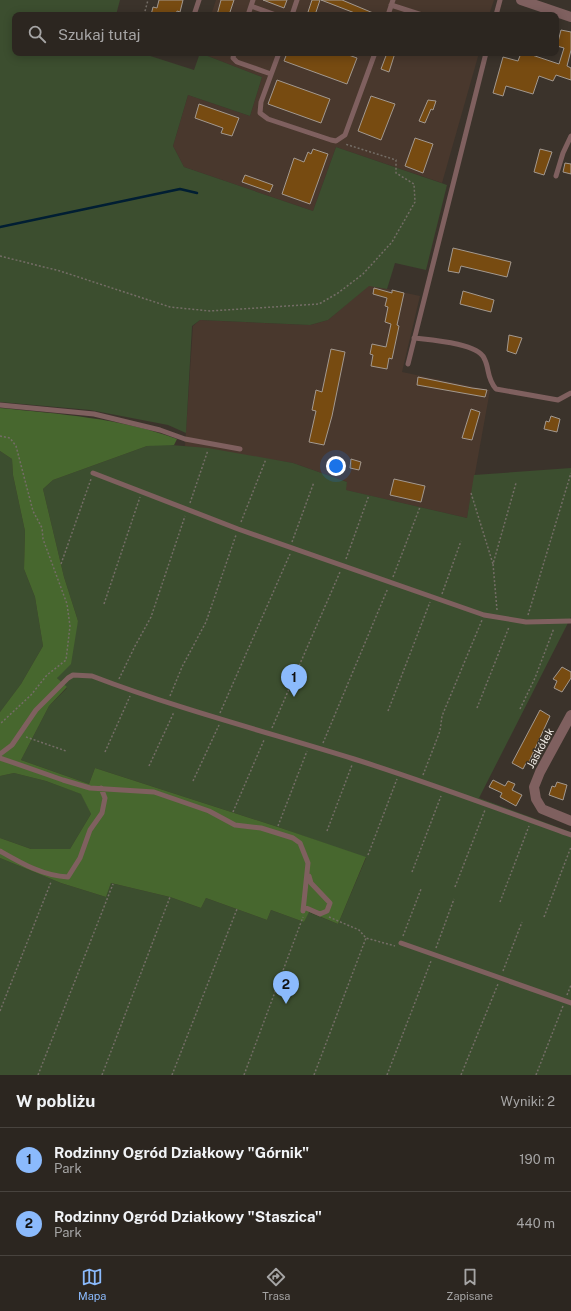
<!DOCTYPE html>
<html lang="pl">
<head>
<meta charset="utf-8">
<style>
	:root { --surface:#2c2620; --page:#342e29; --text:#f1f3f6; --muted:#a6a5a5; --line:#48433e; --accent:#8bbafc }
	body { margin:0; font-family:"Public Sans",sans-serif; background:var(--page); color:var(--text) }
	.you { position:absolute; left:336px; top:466px; width:14px; height:14px; margin:-10px; border:3px solid #fff; border-radius:50%; background:#1a73e8; box-shadow:0 0 0 6px #1a73e833 }
	.badge { display:grid; place-items:center; width:26px; height:26px; border-radius:50%; background:var(--accent); color:#111; font-size:13px; font-weight:700 }
	.pin { position:absolute; translate:-50% -33px; filter:drop-shadow(0 1px 2px #0008) }
	.pin::after { content:''; position:absolute; top:21px; width:14px; height:12px; background:inherit; clip-path:polygon(0 0,100% 0,50% 100%) }
	.list { margin:0; padding:0; list-style:none }
	h2 { display:flex; justify-content:space-between; align-items:center; height:52px; margin:0; padding:0 16px; font-size:17px }
	h2 small { font-size:13px; font-weight:400; color:var(--muted) }
	.list li { display:grid; grid-template-columns:26px 1fr auto; gap:12px; align-items:center; box-sizing:border-box; height:64px; padding:0 16px; border-top:1px solid var(--line) }
	.list b { display:block; font-size:15px; white-space:nowrap }
	.list p { margin:0; font-size:13px; white-space:nowrap; color:var(--muted) }
	.list em { font-size:13px; font-style:normal; color:var(--muted) }
	.icon { flex:none; width:22px; height:22px; fill:none; stroke:currentColor; stroke-width:2; stroke-linecap:round; stroke-linejoin:round }
	.map { position:relative; flex:none; width:571px; height:1075px; overflow:hidden }
	.search { position:absolute; background:var(--surface); box-shadow:0 2px 10px #0003; left:12px; right:12px; top:12px; height:44px; display:flex; align-items:center; gap:10px; box-sizing:border-box; padding:0 14px; border-radius:8px; color:var(--muted); font-size:15px }
	.sheet { height:180px; background:var(--surface) }
	nav { display:flex; justify-content:space-around; align-items:center; box-sizing:border-box; height:56px; border-top:1px solid var(--line); background:var(--surface); font-size:11px; color:var(--muted) }
	nav a { display:grid; justify-items:center; gap:2px }
	nav .on { color:var(--accent) }
	.map>svg:first-child { display:block }
	.industrial { fill:#49382d }
	.green { fill:#3c4e2f }
	.forest { fill:#47672e }
	.lines { fill:none; stroke-linecap:round; stroke-linejoin:round }
	.stream { stroke:#011e33; stroke-width:2.5 }
	.building { fill:#774b11; stroke:#a39990 }
	.path { stroke:#746d66; stroke-width:1.5; stroke-dasharray:2 2; stroke-linecap:butt }
	.lane { stroke:#7f605f; stroke-width:5 }
	.street { stroke:#7f605f; stroke-width:10 }
	.labels { text-anchor:middle; stroke-width:3; stroke-linejoin:round; paint-order:stroke }
	.street-label { font-size:11px; fill:#f4efe9; stroke:#3b332b }
</style>
</head>
<body>
<div class="map">
<svg width="571" height="1075" viewBox="0 0 571 1075">
	<rect width="100%" height="100%" fill="#3b332b"/>
	<path class="industrial" d="M216,0H494L489,15H211Z
		M200,53H479L442,183L336,147L313,211L184,167L173,146L188,95L250,116L262,77Z
		M369,285L420,296L402,372L490,390L467,518L345,490L347,482L293,463L185,446L193,326L200,320L310,325L328,320Z"/>
	<path class="green" d="M0,0H120L116,15H15V53H141L194,70L200,53L262,77L250,116L188,95L173,146L184,167L313,211L336,147L447,185L426,270L395,263L387,289L369,286L328,320L310,325L200,320L192,326L186,433L168,425L90,410L0,402Z
		M159,444L208,448L293,463L347,482L346,490L467,518L474,475L571,468V617L479,798L571,832V1075H0V858L61,883L106,897L111,883L170,897L201,908L206,898L267,920L271,910L304,922L308,912L338,924L366,858L278,827L95,768L89,784L21,760L49,706L67,688L57,678L78,621L64,577L43,489L53,480L147,446Z
		M0,451L12,459L13,475L25,531L24,569L35,597L43,646L21,684L0,712Z
		M14,773L46,781L82,794L91,814L70,849H31L0,838V776Z"/>
	<path class="forest" d="M0,408C59,414 121,418 177,439L174,445L147,446L53,480L43,489L64,577L78,621L71,664L57,678L67,687L49,706L21,760L89,784L95,768L278,827L366,857L338,924L309,912L304,922L271,910L267,920L206,898L201,908L170,897L111,883L106,897L61,883L0,858V838L31,849H70L91,814L81,794L46,781L14,773L0,776V712L21,684L43,646L35,597L24,569L25,531L13,475L12,459L0,451Z"/>
	<g class="lines">
		<path class="stream" d="M0,227L180,189L197,193"/>
	</g>
	<path class="building" d="M159,0H183L180,12L177,11L176,15H151L153,7L157,8Z
		M221,0H234L229,15H217Z
		M263,0H287L284,8Z
		M312,0H320L315,15L308,12Z
		M321,0H342L378,15H360Z
		M561,30L571,32V50L567,66L571,68V80L556,75L553,81L539,76L533,94L506,86L503,96L493,93L503,57L518,61L521,53H526L559,64L564,48L557,46Z
		M287,53H343L357,58L347,84L284,61Z
		M387,53H395L389,72L381,69Z
		M277,80L330,99L321,123L268,104Z
		M371,96L395,104L381,140L358,131Z
		M428,100L436,101L433,110L431,109L425,123L419,121Z
		M199,104L239,118L232,136L221,133L223,128L195,118Z
		M415,138L433,144L423,173L405,166Z
		M313,149L328,154L310,204L282,194L294,158L304,162L308,152L311,154Z
		M540,149L552,152L544,175L534,172Z
		M565,163L571,164V174L563,172Z
		M245,175L273,185L270,192L242,182Z
		M453,248L511,262L507,277L461,266L459,273L448,271Z
		M374,288L392,293V290L404,293L397,325L399,326L392,359L389,358L387,369L371,366L373,355L370,354L372,344L386,347L391,324L385,322L388,307L385,306L387,298L373,294Z
		M463,291L494,300L491,312L460,304Z
		M509,335L522,338L516,354L507,351Z
		M331,349L345,352L332,416L324,445L309,442L316,411L312,410L316,390L322,392Z
		M418,377L472,388L487,390L485,397L417,385Z
		M471,409L480,412L472,440L462,438Z
		M551,416L560,419L557,432L544,429L546,421L549,422Z
		M351,459L361,462L359,470L350,468Z
		M394,479L425,486L421,502L390,495Z
		M562,667L571,672V678L562,692L554,688L557,681L553,679Z
		M540,710L550,716L528,764L526,763L523,769L512,763Z
		M493,780L505,786L508,781L515,784L512,790L522,795L516,806L500,797L502,793L489,787Z
		M557,782L567,785L563,800L549,795L552,786L555,787Z"/>
	<g class="lines">
		<path class="path" d="M144,15L148,0
			M0,256L60,271L170,307L210,311L319,304L338,293L363,274L392,242L415,202L414,184L396,173V160L345,144
			M0,436L10,438L16,446L33,511L42,528L43,539L67,604L70,626L66,660L47,675L31,695L0,724
			M471,493L493,564
			M190,503L208,450
			M241,522L266,459
			M292,542L314,482
			M346,559L369,495
			M61,564L91,479
			M393,577L420,507
			M442,594L461,541
			M104,604L140,497
			M497,610L493,564L516,483
			M528,615L571,473
			M119,679L135,646L151,617L185,516
			M170,696L182,667L206,622L236,535
			M477,708L509,627
			M520,709L535,678L554,628
			M388,711L430,602
			M220,713L290,554
			M272,728L340,572
			M26,737L66,751
			M323,743L388,588
			M105,752L130,696
			M149,766L174,712
			M423,775L440,731L442,716L482,620
			M193,781L219,725
			M233,812L264,740
			M278,826L307,751
			M327,831L352,765
			M368,855L397,779
			M412,872L441,796
			M455,887L485,810
			M500,902L529,826
			M329,917L359,930L366,938L395,946
			M544,917L571,847
			M403,936L421,889
			M436,948L454,899
			M503,971L522,922
			M567,995L571,985
			M0,1011L51,882
			M38,1075L113,884
			M102,1075L170,897
			M172,1075L237,909
			M244,1075L303,917
			M314,1075L366,938
			M387,1075L431,961
			M461,1075L498,984
			M536,1075L563,1006"/>
		<path class="lane" d="M391,5L422,15
			M251,6L276,15
			M194,15L199,0
			M248,15L253,0
			M292,15L297,0
			M388,15L393,0
			M496,15L500,0
			M234,53L233,58L237,62L271,74
			M279,53L261,102L260,113L268,119L331,140L336,141L345,135L375,53
			M556,176L563,153L571,136
			M414,338C430,340 477,343 484,358C490,369 486,377 496,389L558,400L571,393
			M408,364L486,53
			M0,405L94,414L160,430L185,439L240,449
			M93,473L238,529L484,615L526,622L571,621
			M0,754L12,745L36,710L68,678L73,675L92,676C178,709 267,732 354,759C427,782 499,809 571,835
			M0,758L63,780L90,788L154,792L209,811L235,825L261,828L293,838L300,843L308,863L303,911
			M0,851C21,863 43,876 68,877L80,858L90,830L102,813L105,798L101,788
			M304,907L320,914L327,911L330,903L311,883L309,876
			M401,943L571,1003"/>
		<path class="street" d="M521,0L571,17
			M571,715L540,772L534,787L536,799L542,809L571,821"/>
	</g>
	<g class="labels">
		<g class="street-label">
			<text transform="translate(540 748) rotate(-61)" y="4">Jaskółek</text>
		</g>
	</g>
</svg>
<div class="you"></div>
<div class="pin badge" style="left:294px;top:697px">1</div>
<div class="pin badge" style="left:286px;top:1004px">2</div>
<div class="search"><svg class="icon" aria-label="search" viewBox="0 0 24 24"><circle cx="10" cy="10" r="6"/><path d="M15 15l6 6"/></svg>Szukaj tutaj</div>
</div>
<section class="sheet">
<h2>W pobliżu<small>Wyniki: 2</small></h2>
<ul class="list">
<li><span class="badge">1</span><div><b>Rodzinny Ogród Działkowy &quot;Górnik&quot;</b><p>Park</p></div><em>190 m</em></li>
<li><span class="badge">2</span><div><b>Rodzinny Ogród Działkowy &quot;Staszica&quot;</b><p>Park</p></div><em>440 m</em></li>
</ul>
</section>
<nav>
<a class="on"><svg class="icon" aria-label="map" viewBox="0 0 24 24"><path d="M3 6l6-2 6 2 6-2v14l-6 2-6-2-6 2zM9 4v14M15 6v14"/></svg>Mapa</a>
<a><svg class="icon" aria-label="directions" viewBox="0 0 24 24"><path d="M12 3l9 9-9 9-9-9zM9 14v-3h6M13 9l2 2-2 2"/></svg>Trasa</a>
<a><svg class="icon" aria-label="saved" viewBox="0 0 24 24"><path d="M7 4h10v16l-5-4-5 4z"/></svg>Zapisane</a>
</nav>
</body>
</html>
